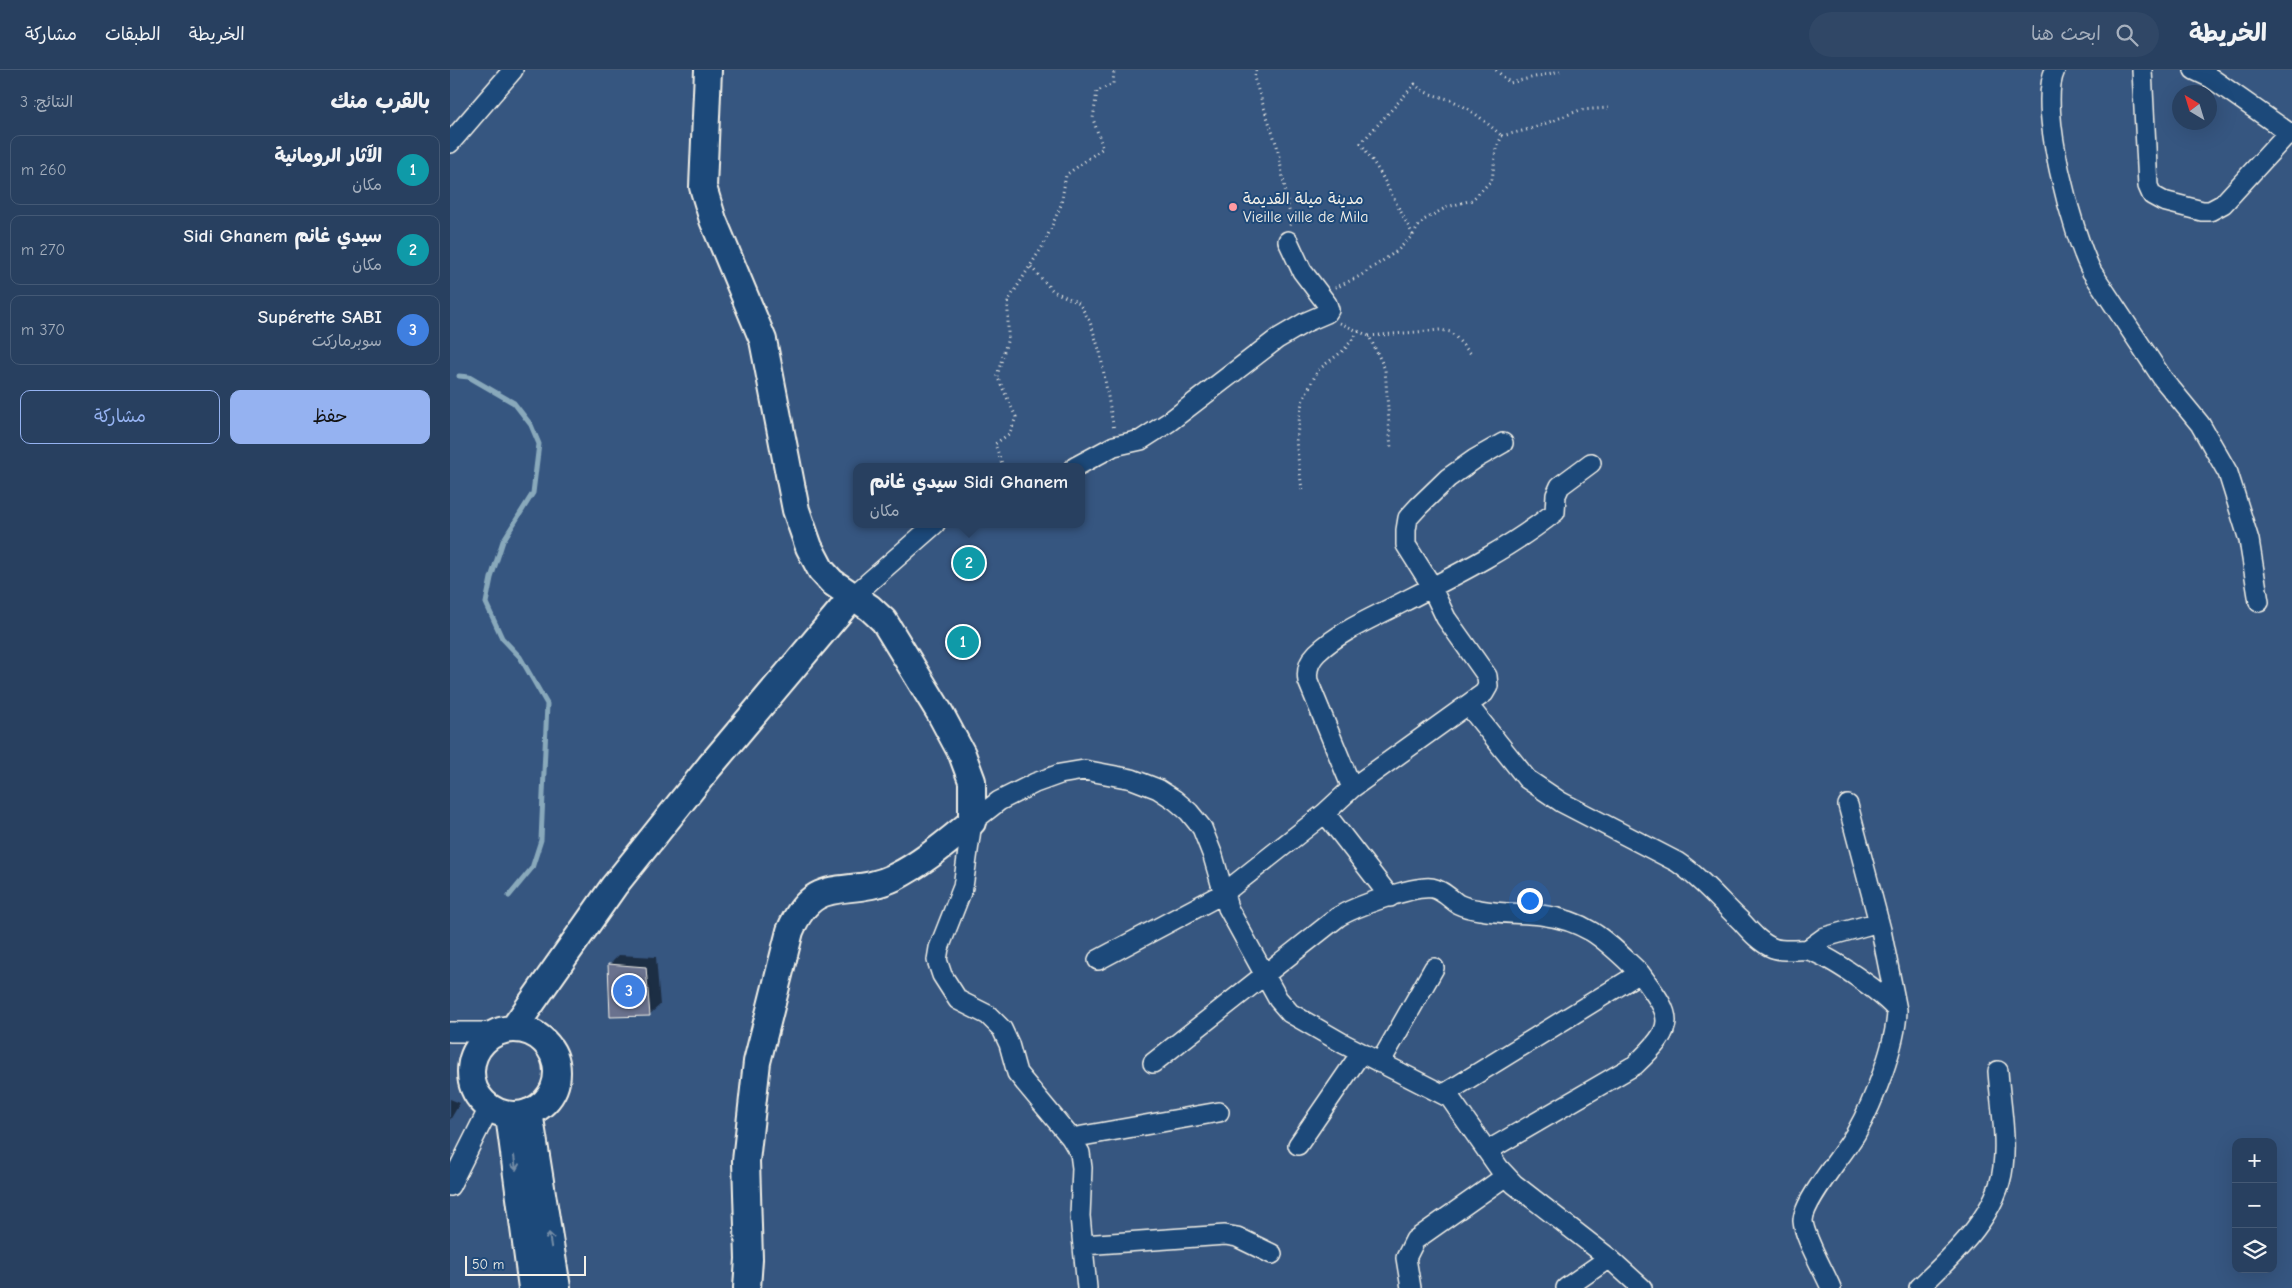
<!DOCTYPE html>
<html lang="ar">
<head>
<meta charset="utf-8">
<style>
	:root { --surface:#284060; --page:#304766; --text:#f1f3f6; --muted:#a5afbd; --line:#445975; --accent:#95b2f1 }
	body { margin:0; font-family:"Comic Neue","Playpen Sans Arabic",sans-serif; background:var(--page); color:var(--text); direction:rtl }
	.controls { position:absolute; right:15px; bottom:15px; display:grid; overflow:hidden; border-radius:10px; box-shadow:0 5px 20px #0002 }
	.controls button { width:45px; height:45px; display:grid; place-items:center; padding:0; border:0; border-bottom:1px solid var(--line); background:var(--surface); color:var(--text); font:25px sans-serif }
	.compass { position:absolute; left:1722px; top:15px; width:45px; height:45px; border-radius:50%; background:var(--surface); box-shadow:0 5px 20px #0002; rotate:322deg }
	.scale { position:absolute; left:15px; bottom:12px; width:121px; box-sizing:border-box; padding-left:5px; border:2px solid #f4f1e8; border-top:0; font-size:14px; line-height:18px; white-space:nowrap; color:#f4f1e8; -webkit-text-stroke:4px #1f4a7a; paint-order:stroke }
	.you { position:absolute; left:1079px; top:830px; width:18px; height:18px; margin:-12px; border:4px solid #fff; border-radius:50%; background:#1a73e8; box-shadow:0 0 0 8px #1a73e833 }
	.badge { display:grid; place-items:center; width:32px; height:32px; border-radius:50%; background:var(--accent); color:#fff; font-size:16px; font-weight:700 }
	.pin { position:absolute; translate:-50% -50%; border:2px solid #fff; box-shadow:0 1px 5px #0006 }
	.popup { position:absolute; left:403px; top:393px; width:232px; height:65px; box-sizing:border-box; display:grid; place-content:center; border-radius:10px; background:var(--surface); filter:drop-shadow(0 1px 4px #0005); font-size:16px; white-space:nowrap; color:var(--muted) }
	.popup b { font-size:19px; color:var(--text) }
	.popup::after { content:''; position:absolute; left:50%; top:100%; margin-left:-10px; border:10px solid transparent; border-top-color:var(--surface) }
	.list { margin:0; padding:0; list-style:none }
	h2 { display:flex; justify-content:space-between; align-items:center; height:65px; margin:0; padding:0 20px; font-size:21px }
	h2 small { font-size:16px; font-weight:400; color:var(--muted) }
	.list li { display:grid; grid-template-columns:32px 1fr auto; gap:15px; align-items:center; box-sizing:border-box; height:70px; margin:0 10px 10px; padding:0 10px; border:1px solid var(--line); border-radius:10px }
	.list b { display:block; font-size:19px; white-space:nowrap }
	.list p { margin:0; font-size:16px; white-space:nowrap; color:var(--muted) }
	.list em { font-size:16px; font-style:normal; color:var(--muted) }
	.actions { display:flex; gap:10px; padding:15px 20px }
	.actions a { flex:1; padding:11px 0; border:1px solid var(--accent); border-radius:10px; text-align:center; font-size:18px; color:var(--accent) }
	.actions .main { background:var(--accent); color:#111 }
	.icon { flex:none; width:28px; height:28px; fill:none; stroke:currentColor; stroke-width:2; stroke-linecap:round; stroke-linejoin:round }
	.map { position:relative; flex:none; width:1842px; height:1218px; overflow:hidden; direction:ltr }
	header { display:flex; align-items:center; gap:30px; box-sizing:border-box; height:70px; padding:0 25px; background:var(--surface); border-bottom:1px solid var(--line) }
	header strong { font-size:24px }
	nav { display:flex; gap:28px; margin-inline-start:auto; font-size:18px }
	.search { width:350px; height:45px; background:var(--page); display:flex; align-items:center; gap:12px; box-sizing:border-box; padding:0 18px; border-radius:28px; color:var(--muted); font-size:19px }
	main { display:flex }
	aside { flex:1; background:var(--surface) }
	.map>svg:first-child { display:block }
	.shadow { fill:#0007 }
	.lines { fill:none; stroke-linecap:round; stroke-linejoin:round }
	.stream { stroke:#89a9bb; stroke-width:5 }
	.building { fill:#6b728e; stroke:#f4f1e8 }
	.street-casing { stroke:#f4f1e8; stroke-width:22 }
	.secondary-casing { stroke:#f4f1e8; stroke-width:30 }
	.path { stroke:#f4f1e8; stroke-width:3; stroke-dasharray:1 4; stroke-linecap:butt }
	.street { stroke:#1f4a7a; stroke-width:19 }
	.secondary { stroke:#1f4a7a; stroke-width:26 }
	.oneway { stroke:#748da6 }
	.poi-dot { fill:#ff9aa2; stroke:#1f4a7a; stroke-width:2 }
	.labels { text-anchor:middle; stroke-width:4; stroke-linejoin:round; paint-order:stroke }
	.poi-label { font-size:16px; fill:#f4f1e8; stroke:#1f4a7a; text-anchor:start }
</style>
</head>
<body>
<header>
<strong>الخريطة</strong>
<div class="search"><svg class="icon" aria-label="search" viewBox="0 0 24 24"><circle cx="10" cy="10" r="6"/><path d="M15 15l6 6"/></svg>ابحث هنا</div>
<nav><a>الخريطة</a><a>الطبقات</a><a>مشاركة</a></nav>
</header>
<main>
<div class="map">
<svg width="1842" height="1218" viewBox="0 0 1842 1218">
	<rect width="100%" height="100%" fill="#365680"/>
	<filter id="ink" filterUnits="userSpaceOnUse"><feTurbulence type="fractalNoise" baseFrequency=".02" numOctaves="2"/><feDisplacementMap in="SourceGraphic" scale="10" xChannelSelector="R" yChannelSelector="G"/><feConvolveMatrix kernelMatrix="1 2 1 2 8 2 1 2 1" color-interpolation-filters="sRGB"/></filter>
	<g filter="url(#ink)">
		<path class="shadow" d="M169,885L206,887L210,935L200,944L161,946L159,895Z
			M0,1029L10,1033L0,1050Z"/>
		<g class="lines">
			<path class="stream" d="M9,306L19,307L64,333L81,355L89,374L83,423L53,471L41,508L36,533L52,568L70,587L97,634L91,770L82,798L59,826"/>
		</g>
		<path class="building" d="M158,894L196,897L200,946L160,947Z"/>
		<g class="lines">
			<defs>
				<path id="street" d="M1605,0C1587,37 1623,166 1642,202L1713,309L1750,354L1778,403L1799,470L1809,532
					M1692,0L1698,116L1702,125L1713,131L1752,141H1760L1773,134L1838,63
					M1744,0L1761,8L1842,65
					M0,73L63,0
					M625,397L664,376L691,370L719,352L827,269L856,252L877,243L879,240L877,234L852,201L838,171
					M403,526L485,454
					M1018,635L1077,709L1111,732L1227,792C1251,808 1270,831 1291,851C1300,861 1310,873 1323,878C1334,882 1346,879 1357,880C1374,882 1438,926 1447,941C1446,975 1423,1033 1406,1063C1394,1084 1353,1131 1353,1151C1354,1167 1374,1201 1381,1218
					M902,718L858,611C856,600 859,591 867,583C891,560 925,547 955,531C1006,505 1060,478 1105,442L1106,425L1110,416L1141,393
					M1398,735L1431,860L1447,940
					M875,743L940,827
					M1357,880L1375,867L1429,852
					M648,890L774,823L875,743L902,718L1034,623L1038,616L1037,606L996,548L978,510L956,475V460L958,448L969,436L998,408L1025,389L1053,373
					M0,962H46
					M703,993L888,847C904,837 965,815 982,818C993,820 1000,829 1008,834C1014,837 1023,839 1030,840C1050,844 1071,843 1091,845C1139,851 1156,871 1190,903L994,1024
					M930,993L984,898
					M621,1068L769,1042
					M848,1075L911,983
					M1037,1081L1185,995C1229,954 1222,947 1190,903
					M0,1116L39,1038
					M633,1175L775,1165L787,1167L822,1184
					M637,1218L630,1146L632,1098L630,1083L621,1068L567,1003L559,974L552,959L538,945L508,930L492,905L487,890L489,878L513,817L522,752L549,731L585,713L610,704L634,700L682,709L708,719L725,730L739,742L752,758L763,786L778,838L828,929L840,943L894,974L1000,1028L1049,1098L1064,1114L1159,1188L1192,1218
					M961,1218L956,1188L965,1170L1056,1106
					M1116,1218L1159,1188
					M1469,1218C1502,1186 1548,1145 1553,1097C1557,1065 1550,1032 1548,1001"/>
				<path id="secondary" d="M258,0L253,117L263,150L313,270L346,440L359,477L371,500L382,512L420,538L434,551L490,643L512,684L522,711V752C497,772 473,793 445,807C397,830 366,801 340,861L307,992L296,1091L299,1189L297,1218
					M64,958L164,816L260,696L403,526
					M21 1002a43 43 0 1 1 86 0a43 43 0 1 1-86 0Z
					M79,1042L107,1218
					M59,1045L82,1218"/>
			</defs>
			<use href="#street" class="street-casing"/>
			<use href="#secondary" class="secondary-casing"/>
			<path class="path" d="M806,0L804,8L827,76L841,151L840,156
				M1046,0L1060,13L1110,1
				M963,165L931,104L911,73L965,14C976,27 993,25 1007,33C1024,41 1038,54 1052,66
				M581,197L603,221L629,233L640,252L650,282L664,360
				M885,218L910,206L947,181L963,165L972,151L997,137L1022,130L1042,110L1046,79L1052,66L1084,58L1130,40L1158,38
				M890,253L919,266L935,299L941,379
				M919,266L990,260L1001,262L1022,285
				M553,397L545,374L560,363L566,347L547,306L558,268V231L594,174L611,135L616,105L653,78L643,49L647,21L663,14L664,0
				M852,420L846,371L852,332L868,300L894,280L909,261"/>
			<use href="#street" class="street"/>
			<use href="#secondary" class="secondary"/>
		</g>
		<defs><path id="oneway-shaft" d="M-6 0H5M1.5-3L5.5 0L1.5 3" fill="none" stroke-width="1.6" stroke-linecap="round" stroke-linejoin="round" transform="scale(1.25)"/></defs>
		<g class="oneway">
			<use href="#oneway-shaft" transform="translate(65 1093) rotate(82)"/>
			<use href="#oneway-shaft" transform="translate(100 1170) rotate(-99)"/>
		</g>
	</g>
	<circle class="poi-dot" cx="783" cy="137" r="5"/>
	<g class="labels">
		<g class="poi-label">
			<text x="793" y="134">مدينة ميلة القديمة<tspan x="793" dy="18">Vieille ville de Mila</tspan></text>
		</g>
	</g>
</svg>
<div class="controls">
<button>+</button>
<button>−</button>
<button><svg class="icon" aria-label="layers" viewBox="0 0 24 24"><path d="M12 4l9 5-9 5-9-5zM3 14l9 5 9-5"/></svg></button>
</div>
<svg class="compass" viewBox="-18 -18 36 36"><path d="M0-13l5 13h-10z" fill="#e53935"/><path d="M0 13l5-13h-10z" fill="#a5afbd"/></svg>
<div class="scale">50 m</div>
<div class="you"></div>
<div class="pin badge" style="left:513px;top:572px;background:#0f9aa8">1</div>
<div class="pin badge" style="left:519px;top:493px;background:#0f9aa8">2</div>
<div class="popup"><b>سيدي غانم Sidi Ghanem</b>مكان</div>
<div class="pin badge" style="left:179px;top:921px;background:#3f7fe0">3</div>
</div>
<aside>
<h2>بالقرب منك<small>النتائج: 3</small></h2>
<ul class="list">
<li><span class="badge" style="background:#0f9aa8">1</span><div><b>الآثار الرومانية</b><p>مكان</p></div><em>260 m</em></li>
<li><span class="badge" style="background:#0f9aa8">2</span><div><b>سيدي غانم Sidi Ghanem</b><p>مكان</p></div><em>270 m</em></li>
<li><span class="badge" style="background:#3f7fe0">3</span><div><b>Supérette SABI</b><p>سوبرماركت</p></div><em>370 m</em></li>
</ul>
<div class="actions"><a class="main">حفظ</a><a>مشاركة</a></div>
</aside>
</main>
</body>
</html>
